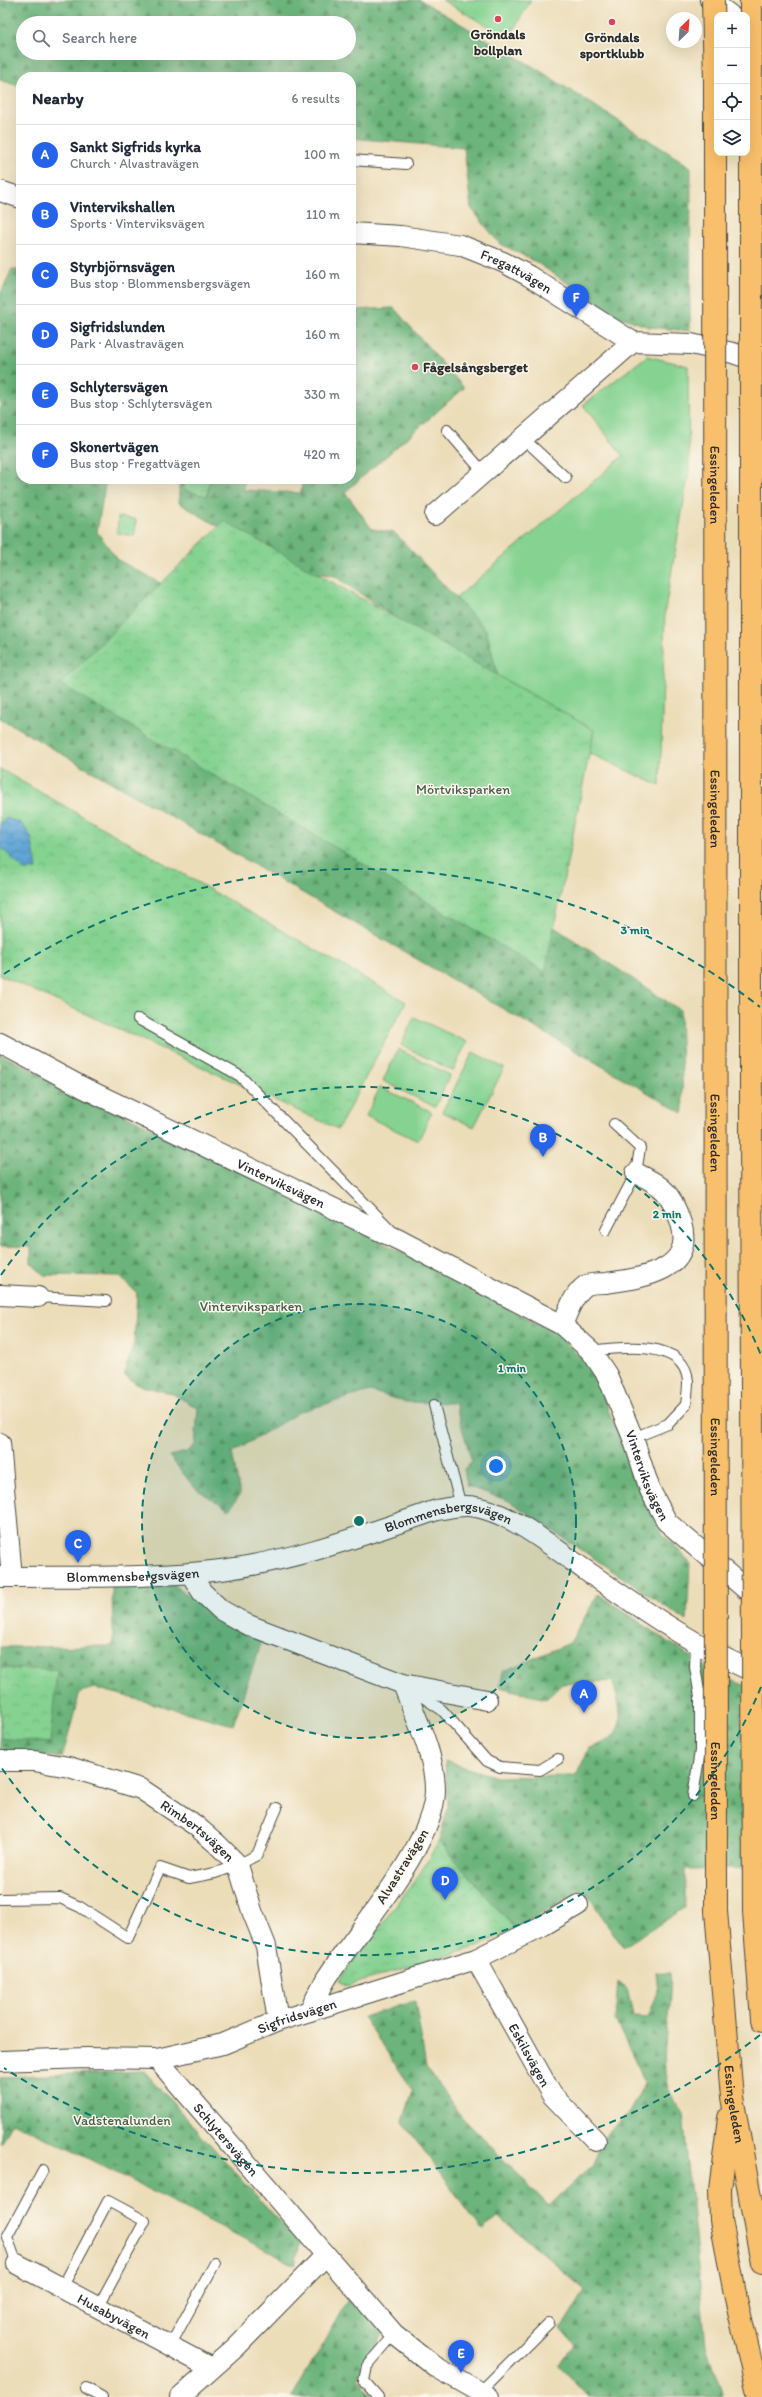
<!DOCTYPE html>
<html lang="en">
<head>
<meta charset="utf-8">
<style>
	:root { --surface:#fff; --page:#f2f2f3; --text:#1f2937; --muted:#747a83; --line:#e0e1e3; --accent:#2563eb }
	body { margin:0; font-family:Itim,sans-serif; background:var(--page); color:var(--text) }
	.controls { position:absolute; right:12px; top:12px; display:grid; overflow:hidden; border-radius:8px; box-shadow:0 4px 16px #0002 }
	.controls button { width:36px; height:36px; display:grid; place-items:center; padding:0; border:0; border-bottom:1px solid var(--line); background:var(--surface); color:var(--text); font:20px sans-serif }
	.compass { position:absolute; left:666px; top:12px; width:36px; height:36px; border-radius:50%; background:var(--surface); box-shadow:0 4px 16px #0002; rotate:25deg }
	.you { position:absolute; left:496px; top:1466px; width:14px; height:14px; margin:-10px; border:3px solid #fff; border-radius:50%; background:#1a73e8; box-shadow:0 0 0 6px #1a73e833 }
	.badge { display:grid; place-items:center; width:26px; height:26px; border-radius:50%; background:var(--accent); color:#fff; font-size:13px; font-weight:700 }
	.pin { position:absolute; translate:-50% -33px; filter:drop-shadow(0 1px 2px #0008) }
	.pin::after { content:''; position:absolute; top:21px; width:14px; height:12px; background:inherit; clip-path:polygon(0 0,100% 0,50% 100%) }
	.list { margin:0; padding:0; list-style:none }
	h2 { display:flex; justify-content:space-between; align-items:center; height:52px; margin:0; padding:0 16px; font-size:17px }
	h2 small { font-size:13px; font-weight:400; color:var(--muted) }
	.list li { display:grid; grid-template-columns:26px 1fr auto; gap:12px; align-items:center; box-sizing:border-box; height:60px; padding:0 16px; border-top:1px solid var(--line) }
	.list b { display:block; font-size:15px; white-space:nowrap }
	.list p { margin:0; font-size:13px; white-space:nowrap; color:var(--muted) }
	.list em { font-size:13px; font-style:normal; color:var(--muted) }
	.icon { flex:none; width:22px; height:22px; fill:none; stroke:currentColor; stroke-width:2; stroke-linecap:round; stroke-linejoin:round }
	.map { position:relative; flex:none; width:762px; height:2397px; overflow:hidden }
	.search { position:absolute; background:var(--surface); box-shadow:0 4px 16px #0002; left:16px; top:16px; width:340px; height:44px; display:flex; align-items:center; gap:10px; box-sizing:border-box; padding:0 14px; border-radius:22px; color:var(--muted); font-size:15px }
	.panel { position:absolute; background:var(--surface); box-shadow:0 4px 16px #0002; left:16px; top:72px; width:340px; height:412px; border-radius:16px }
	.map>svg:first-child { display:block }
	.grass { fill:#85d291; stroke:#587e5e }
	.forest { fill:url(#forest-firs); stroke:#4c7053; fill-rule:evenodd }
	.park { fill:url(#park-crowns); stroke:#587e5e }
	.water { fill:url(#water-waves); stroke:#466880 }
	.lines { fill:none; stroke-linecap:round; stroke-linejoin:round }
	.service-casing { stroke:#484640; stroke-width:12 }
	.minor-casing { stroke:#484640; stroke-width:22 }
	.motorway-casing { stroke:#484640; stroke-width:24 }
	.service { stroke:#fff; stroke-width:10 }
	.minor { stroke:#fff; stroke-width:20 }
	.motorway { stroke:#f8bf6c; stroke-width:22 }
	.motorway-bridge-casing { stroke:#484640; stroke-width:24; stroke-linecap:butt }
	.motorway-bridge { stroke:#f8bf6c; stroke-width:22 }
	.ring { fill:none; stroke:#0f766e; stroke-width:2; stroke-dasharray:7 5 }
	.poi-dot { fill:#d1495b; stroke:#fbf7ec; stroke-width:1.5 }
	.labels { text-anchor:middle; stroke-width:3; stroke-linejoin:round; paint-order:stroke }
	.poi-label { font-size:14px; font-weight:bold; fill:#2b2b2b; stroke:#fbf7ec }
	.street-label { font-size:14px; fill:#2b2b2b; stroke:#fbf7ec }
	.park-label { font-size:14px; fill:#465d4a; stroke:#fbf7ec }
	.centre { fill:#0f766e; stroke:#fbf7ec; stroke-width:2 }
	.ring-label { font-size:12px; text-anchor:middle; font-weight:bold; fill:#0f766e; stroke:#fbf7ec; stroke-width:3; stroke-linejoin:round; paint-order:stroke }
</style>
</head>
<body>
<div class="map">
<svg width="762" height="2397" viewBox="0 0 762 2397">
	<defs>
		<pattern id="forest-firs" width="22" height="20" patternUnits="userSpaceOnUse"><rect width="22" height="20" fill="#6cb47b"/><path d="M5 1l3.5 6h-7zM16 11l3.5 6h-7z" fill="#599365"/></pattern>
		<pattern id="park-crowns" width="20" height="18" patternUnits="userSpaceOnUse"><rect width="20" height="18" fill="#85d291"/><path d="M2 6a3 3 0 1 1 6 0M12 15a3 3 0 1 1 6 0" fill="none" stroke="#73b47d"/></pattern>
		<pattern id="water-waves" width="16" height="10" patternUnits="userSpaceOnUse"><rect width="16" height="10" fill="#61a5d6"/><path d="M0 5q4-4 8 0t8 0" fill="none" stroke="#5087ae"/></pattern>
	</defs>
	<rect width="100%" height="100%" fill="#fbf7ec"/>
	<filter id="ink" filterUnits="userSpaceOnUse"><feTurbulence type="fractalNoise" baseFrequency=".025" numOctaves="2"/><feDisplacementMap in="SourceGraphic" scale="8" xChannelSelector="R" yChannelSelector="G"/><feConvolveMatrix kernelMatrix="1 2 1 2 8 2 1 2 1" color-interpolation-filters="sRGB"/></filter>
	<filter id="wash" filterUnits="userSpaceOnUse"><feTurbulence type="fractalNoise" baseFrequency=".012" numOctaves="4" result="noise"/><feDisplacementMap in="SourceGraphic" scale="16" xChannelSelector="R" yChannelSelector="G"/><feGaussianBlur stdDeviation="0.9" result="paint"/><feColorMatrix in="noise" values="0 0 0 0 0 0 0 0 0 0 0 0 0 0 0 0 0 1.4 0 .05"/><feComposite in="paint" operator="in"/></filter>
	<g filter="url(#wash)">
		<rect width="100%" height="100%" fill="#ecddb9"/>
		<path class="grass" d="M442,0H531L509,38Z
			M647,356L688,366L689,472L665,610L660,786L508,715L456,598L623,456L583,405Z
			M414,1017L467,1042L453,1071L401,1045Z
			M398,1049L450,1075L435,1107L383,1081Z
			M473,1052L504,1068L474,1127L442,1112Z
			M380,1087L432,1112L418,1141L366,1116Z"/>
		<path class="forest" d="M0,0H420L537,69L691,167L690,331L649,327L613,314L536,262L499,243L471,208L464,148L351,138V77H21V87L0,80ZM23,23H349V53H23Z
			M12,269L21,271V479H106L97,532L118,560L260,637L478,877L680,1010L683,1113L0,718V295Z
			M394,308L464,388L345,492L372,529L395,533L486,630L508,715L407,626L335,576L290,569L179,503V479H244V490L301,493L302,479H351V310Z
			M0,1054L322,1211L555,1332L592,1369L644,1500L663,1534L690,1562L687,1621L509,1501L467,1486L464,1469L472,1462L455,1403L405,1402L370,1391L299,1412L232,1453L240,1494L229,1510L195,1488L169,1456L187,1452L195,1445L198,1408L173,1394L138,1385L124,1375L134,1342L137,1293L119,1276L44,1275L31,1263V1247L0,1246Z
			M112,1585H173L242,1633L262,1641L233,1725L95,1688L80,1692L62,1758L0,1751V1647L113,1646Z
			M598,1594L721,1677L762,1691V1868L685,1869V1908L623,1947L584,1890L515,1929L439,1841L448,1807L445,1761L496,1777L576,1776L589,1748C629,1737 623,1713 612,1681L562,1684L546,1699L500,1687L503,1671L570,1643Z
			M656,1972H670C673,2010 659,2046 667,2084C669,2094 678,2105 683,2114L706,2346L723,2397H589L558,2364L575,2345L561,2329L585,2290L499,2216L482,2230L403,2122L413,2090L363,2017L415,2001L426,2067L461,2116L549,2206L593,2164L605,2135L629,2113L645,2082L615,2020L618,1981L627,1988L633,2016L648,2017L658,1992Z
			M144,2071L300,2244L295,2265L79,2154L12,2122L0,2144V2077Z
			M351,2295L382,2333L358,2379L373,2397H292Z"/>
		<path class="park" d="M186,479H210L207,496L183,490Z
			M118,517L136,519L135,536L117,533Z
			M224,521L594,730L545,972L60,684Z
			M0,769L406,1002L338,1129L0,975Z
			M0,1668L57,1670L50,1743L0,1738Z
			M439,1841L515,1929L473,1948L347,1986L339,1980L421,1872Z"/>
		<path class="water" d="M6,818L21,823L31,837L37,869L24,870L0,846V825Z"/>
	</g>
	<g filter="url(#ink)">
		<g class="lines">
			<defs>
				<path id="service" d="M351,160L406,164
					M447,430L484,473
					M523,438L566,478
					M138,1019L240,1076L390,1229
					M606,1230L636,1173L640,1148L614,1124
					M38,1297L106,1301
					M591,1351C620,1347 685,1339 688,1381C688,1389 687,1397 686,1405L668,1424L633,1438
					M434,1405L461,1506
					M414,1691L442,1710L487,1761L500,1767L540,1770L558,1759
					M693,1796L700,1751V1697L695,1667L696,1643
					M0,1899L60,1898L80,1907L128,1938L160,1868L189,1878L215,1873L238,1865L257,1855L277,1808
					M17,2264L7,2237L43,2170
					M62,2288L108,2201L145,2221L98,2307
					M170,2346L215,2263
					M86,2388L102,2397
					M480,2392L549,2323
					M378,2397L364,2381L367,2366L394,2334"/>
				<g id="minor">
					<path d="M710,0L730,15"/>
					<path d="M0,191L21,198"/>
					<path id="s1" d="M351,233L401,236L460,245L503,262L529,276L633,342L691,344L733,353L762,363"/>
					<path d="M435,515L633,342"/>
					<path id="s2" d="M0,1043L84,1088L401,1241L562,1325L591,1351L607,1375L633,1438L650,1490L667,1522L762,1603"/>
					<path d="M0,1295L38,1297"/>
					<path d="M562,1325C568,1312 573,1295 585,1286C590,1283 601,1283 606,1283C640,1278 696,1272 681,1223C671,1193 664,1186 636,1173"/>
					<path d="M0,1443L12,1577"/>
					<path d="M190,1573L202,1592L221,1610L246,1624L403,1684C415,1717 435,1754 435,1790C435,1844 356,1932 326,1979C320,1990 315,2001 309,2011"/>
					<path id="s3" d="M0,1577C73,1576 148,1579 221,1570C295,1561 366,1534 437,1510C450,1508 462,1504 476,1507C513,1514 554,1548 585,1570C642,1609 697,1649 762,1675"/>
					<path d="M403,1684L487,1700"/>
					<path id="s4" d="M0,1761H34L69,1767L141,1789L195,1825L217,1844L238,1865L252,1911L266,1946L278,2021"/>
					<path id="s5" d="M476,1959L552,2095L596,2141"/>
					<path id="s6" d="M157,2059L394,2334L436,2367L489,2397"/>
					<path id="s7" d="M0,2061L86,2058L157,2059L223,2044L278,2021L476,1959L544,1925L578,1905"/>
					<path id="s8" d="M17,2264L211,2368"/>
					<path d="M180,2397L236,2347L326,2255"/>
				</g>
				<g id="motorway">
					<path id="s9" d="M716,1911L732,2097L762,2263"/>
					<path d="M754,1912L762,2020"/>
					<path d="M729,2118L720,2190L721,2220L735,2294L759,2397"/>
				</g>
			</defs>
			<use href="#service" class="service-casing"/>
			<use href="#minor" class="minor-casing"/>
			<use href="#motorway" class="motorway-casing"/>
			<use href="#service" class="service"/>
			<use href="#minor" class="minor"/>
			<use href="#motorway" class="motorway"/>
			<defs>
				<g id="motorway-bridge">
					<path id="s10" d="M713,0L715,81L716,1911"/>
					<path d="M751,0V1127L754,1912"/>
				</g>
			</defs>
			<use href="#motorway-bridge" class="motorway-bridge-casing"/>
			<use href="#motorway-bridge" class="motorway-bridge"/>
		</g>
	</g>
	<circle cx="359" cy="1521" r="217" fill="#0f766e" fill-opacity=".12"/>
	<g class="ring">
		<circle cx="359" cy="1521" r="217"/>
		<path d="M761 1687A435 435 0 0 1 1 1767M1 1275A435 435 0 0 1 761 1355"/>
		<path d="M760 2035A652 652 0 0 1 4 2068M4 974A652 652 0 0 1 760 1007"/>
	</g>
	<g class="poi-dot">
		<circle cx="498" cy="19" r="4"/>
		<circle cx="612" cy="22" r="4"/>
		<circle cx="415" cy="367" r="4"/>
	</g>
	<g class="labels">
		<g class="poi-label">
			<text x="498" y="39">Gröndals<tspan x="498" dy="16">bollplan</tspan></text>
			<text x="612" y="42">Gröndals<tspan x="612" dy="16">sportklubb</tspan></text>
			<text x="423" y="372" text-anchor="start">Fågelsångsberget</text>
		</g>
		<g class="street-label">
			<text dy="5" stroke="none"><textPath href="#s1" startOffset="172">Fregattvägen</textPath></text>
			<text dy="5" stroke="none"><textPath href="#s10" startOffset="485">Essingeleden</textPath></text>
			<text dy="5" stroke="none"><textPath href="#s10" startOffset="809">Essingeleden</textPath></text>
			<text dy="5" stroke="none"><textPath href="#s10" startOffset="1133">Essingeleden</textPath></text>
			<text dy="5" stroke="none"><textPath href="#s2" startOffset="314">Vinterviksvägen</textPath></text>
			<text dy="5" stroke="none"><textPath href="#s10" startOffset="1457">Essingeleden</textPath></text>
			<text dy="5" stroke="none"><textPath href="#s2" startOffset="805">Vinterviksvägen</textPath></text>
			<text dy="5" stroke="none"><textPath href="#s3" startOffset="457">Blommensbergsvägen</textPath></text>
			<text dy="5" stroke="none"><textPath href="#s3" startOffset="133">Blommensbergsvägen</textPath></text>
			<text dy="5" stroke="none"><textPath href="#s10" startOffset="1781">Essingeleden</textPath></text>
			<text dy="5" stroke="none"><textPath href="#s4" startOffset="215">Rimbertsvägen</textPath></text>
			<text transform="translate(402 1866) rotate(-58)" y="5">Alvastravägen</text>
			<text dy="5" stroke="none"><textPath href="#s7" startOffset="304">Sigfridsvägen</textPath></text>
			<text dy="5" stroke="none"><textPath href="#s5" startOffset="110">Eskilsvägen</textPath></text>
			<text dy="5" stroke="none"><textPath href="#s9" startOffset="194">Essingeleden</textPath></text>
			<text dy="5" stroke="none"><textPath href="#s6" startOffset="106">Schlytersvägen</textPath></text>
			<text dy="5" stroke="none"><textPath href="#s8" startOffset="110">Husabyvägen</textPath></text>
		</g>
		<g class="park-label">
			<text x="463" y="794">Mörtviksparken</text>
			<text x="251" y="1311">Vinterviksparken</text>
			<text x="122" y="2125">Vadstenalunden</text>
		</g>
	</g>
	<circle cx="359" cy="1521" r="6" class="centre"/>
	<g class="ring-label">
		<text x="635" y="934">3 min</text>
		<text x="667" y="1218">2 min</text>
		<text x="512" y="1372">1 min</text>
	</g>
</svg>
<div class="controls">
<button>+</button>
<button>−</button>
<button><svg class="icon" aria-label="locate" viewBox="0 0 24 24"><circle cx="12" cy="12" r="6"/><path d="M12 2v4M12 18v4M2 12h4M18 12h4"/></svg></button>
<button><svg class="icon" aria-label="layers" viewBox="0 0 24 24"><path d="M12 4l9 5-9 5-9-5zM3 14l9 5 9-5"/></svg></button>
</div>
<svg class="compass" viewBox="-18 -18 36 36"><path d="M0-13l5 13h-10z" fill="#e53935"/><path d="M0 13l5-13h-10z" fill="#747a83"/></svg>
<div class="you"></div>
<div class="pin badge" style="left:584px;top:1713px">A</div>
<div class="pin badge" style="left:543px;top:1157px">B</div>
<div class="pin badge" style="left:78px;top:1563px">C</div>
<div class="pin badge" style="left:445px;top:1900px">D</div>
<div class="pin badge" style="left:461px;top:2373px">E</div>
<div class="pin badge" style="left:576px;top:317px">F</div>
<div class="search"><svg class="icon" aria-label="search" viewBox="0 0 24 24"><circle cx="10" cy="10" r="6"/><path d="M15 15l6 6"/></svg>Search here</div>
<section class="panel">
<h2>Nearby<small>6 results</small></h2>
<ul class="list">
<li><span class="badge">A</span><div><b>Sankt Sigfrids kyrka</b><p>Church · Alvastravägen</p></div><em>100 m</em></li>
<li><span class="badge">B</span><div><b>Vintervikshallen</b><p>Sports · Vinterviksvägen</p></div><em>110 m</em></li>
<li><span class="badge">C</span><div><b>Styrbjörnsvägen</b><p>Bus stop · Blommensbergsvägen</p></div><em>160 m</em></li>
<li><span class="badge">D</span><div><b>Sigfridslunden</b><p>Park · Alvastravägen</p></div><em>160 m</em></li>
<li><span class="badge">E</span><div><b>Schlytersvägen</b><p>Bus stop · Schlytersvägen</p></div><em>330 m</em></li>
<li><span class="badge">F</span><div><b>Skonertvägen</b><p>Bus stop · Fregattvägen</p></div><em>420 m</em></li>
</ul>
</section>
</div>
</body>
</html>
